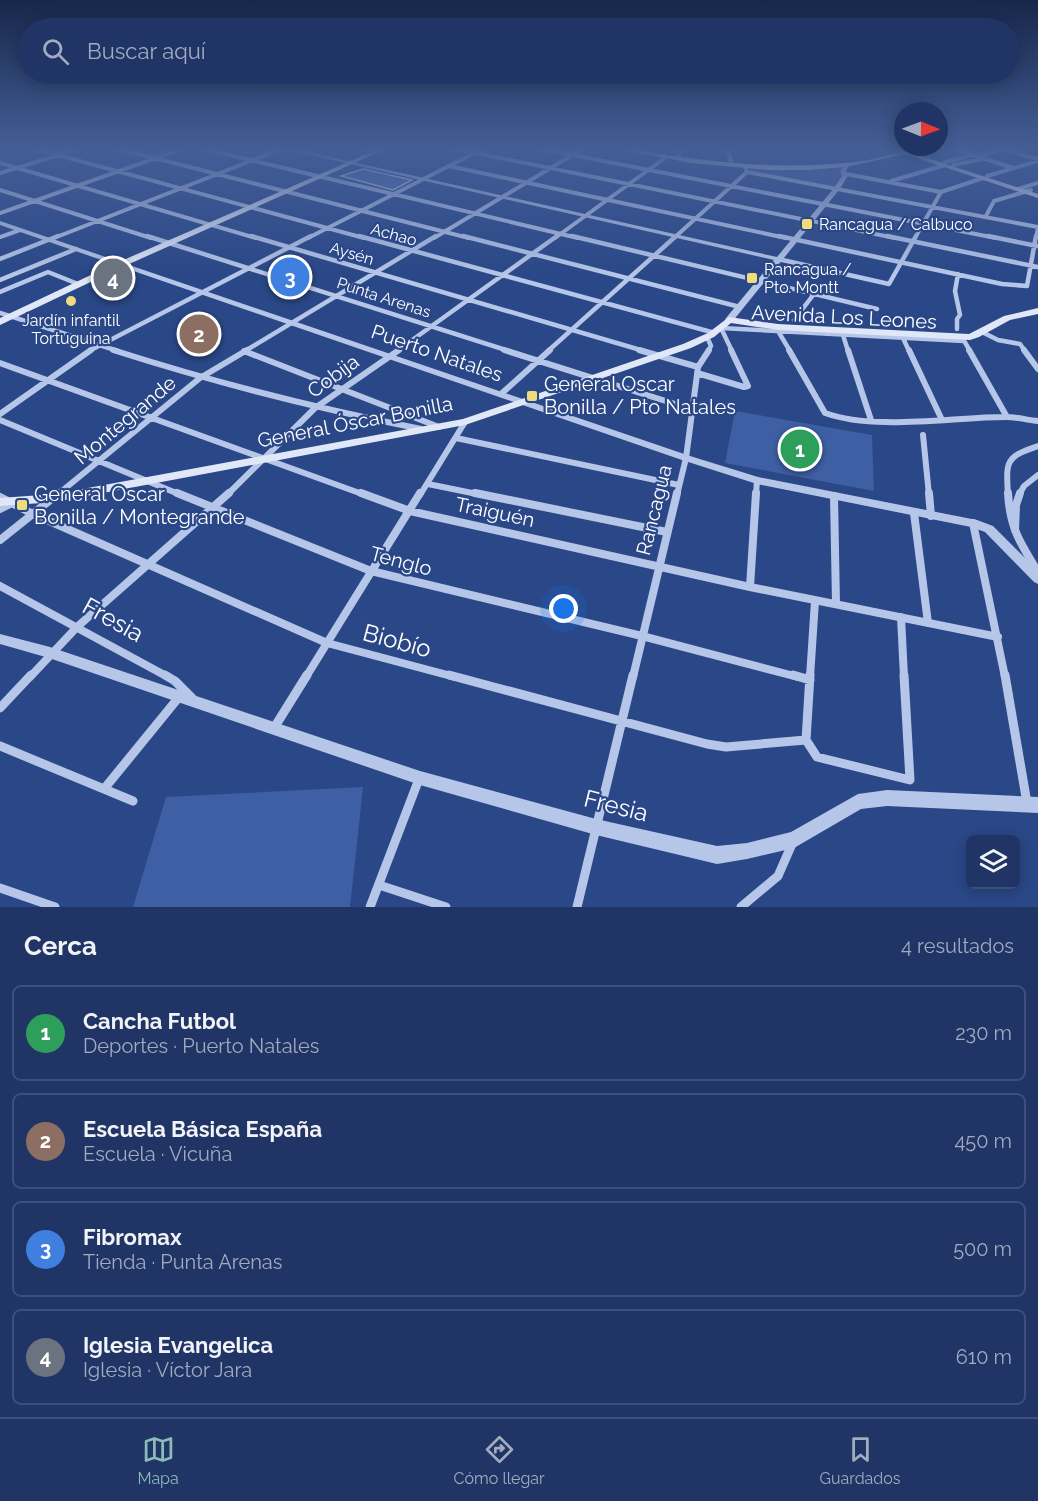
<!DOCTYPE html>
<html lang="es">
<head>
<meta charset="utf-8">
<style>
	:root { --surface:#203565; --page:#2d406e; --text:#f1f3f6; --muted:#a2abbf; --line:#3d5079; --accent:#8bbbb9 }
	body { margin:0; font-family:Raleway,sans-serif; background:var(--page); color:var(--text) }
	.controls { position:absolute; right:18px; bottom:18px; display:grid; overflow:hidden; border-radius:9px; box-shadow:0 3px 15px #0003 }
	.controls button { width:54px; height:54px; display:grid; place-items:center; padding:0; border:0; border-bottom:2px solid var(--line); background:var(--surface); color:var(--text); font:30px sans-serif }
	.compass { position:absolute; left:894px; top:102px; width:54px; height:54px; border-radius:50%; background:var(--surface); box-shadow:0 3px 15px #0003; rotate:91deg }
	.you { position:absolute; left:564px; top:609px; width:21px; height:21px; margin:-15px; border:4px solid #fff; border-radius:50%; background:#1a73e8; box-shadow:0 0 0 9px #1a73e833 }
	.badge { display:grid; place-items:center; width:39px; height:39px; border-radius:50%; background:var(--accent); color:#fff; font-size:20px; font-weight:700 }
	.pin { position:absolute; translate:-50% -50%; border:3px solid #fff; box-shadow:0 2px 6px #0006 }
	.list { margin:0; padding:0; list-style:none }
	h2 { display:flex; justify-content:space-between; align-items:center; height:78px; margin:0; padding:0 24px; font-size:26px }
	h2 small { font-size:20px; font-weight:400; color:var(--muted) }
	.list li { display:grid; grid-template-columns:39px 1fr auto; gap:18px; align-items:center; box-sizing:border-box; height:96px; margin:0 12px 12px; padding:0 12px; border:2px solid var(--line); border-radius:9px }
	.list b { display:block; font-size:22px; white-space:nowrap }
	.list p { margin:0; font-size:20px; white-space:nowrap; color:var(--muted) }
	.list em { font-size:20px; font-style:normal; color:var(--muted) }
	.icon { flex:none; width:33px; height:33px; fill:none; stroke:currentColor; stroke-width:2; stroke-linecap:round; stroke-linejoin:round }
	.map { position:relative; flex:none; width:1038px; height:907px; overflow:hidden }
	.search { position:absolute; background:var(--surface); box-shadow:0 3px 15px #0003; left:18px; right:18px; top:18px; height:66px; display:flex; align-items:center; gap:15px; box-sizing:border-box; padding:0 21px; border-radius:33px; color:var(--muted); font-size:22px }
	.sheet { height:510px; background:var(--surface) }
	nav { display:flex; justify-content:space-around; align-items:center; box-sizing:border-box; height:84px; border-top:2px solid var(--line); background:var(--surface); font-size:16px; color:var(--muted) }
	nav a { display:grid; justify-items:center; gap:3px }
	nav .on { color:var(--accent) }
	.map>svg:first-child { display:block }
	.green { fill:#3f5fa4 }
	.building { fill:#5370af; stroke:#dae3f7; stroke-width:1.5 }
	.lines { fill:none; stroke-linecap:round; stroke-linejoin:round }
	.minor-far4 { stroke:#b6c6e8; stroke-width:4 }
	.minor-far3 { stroke:#b6c6e8; stroke-width:4.5 }
	.minor-far2 { stroke:#b6c6e8; stroke-width:6 }
	.minor-far1 { stroke:#b6c6e8; stroke-width:8 }
	.minor { stroke:#b6c6e8; stroke-width:9 }
	.tertiary { fill:#b6c6e8; fill-rule:evenodd }
	.secondary { fill:#e0e7f7; fill-rule:evenodd }
	.poi-dot { fill:#efdc7d; stroke:#2a4787; stroke-width:2 }
	.labels { text-anchor:middle; stroke-width:4.5; stroke-linejoin:round; paint-order:stroke }
	.far-poi-label { font-size:16px; fill:#fff; stroke:#2a4787; text-anchor:start }
	.far-street-label { font-size:16px; fill:#fff; stroke:#2a4787 }
	.street-label { font-size:20px; fill:#fff; stroke:#2a4787 }
	.poi-label { font-size:20px; fill:#fff; stroke:#2a4787; text-anchor:start }
	.near-street-label { font-size:24px; fill:#fff; stroke:#2a4787 }
</style>
</head>
<body>
<div class="map">
<svg width="1038" height="907" viewBox="0 0 1038 907">
	<rect width="100%" height="100%" fill="#2a4787"/>
	<path class="green" d="M837,165L843,174L835,188L749,171V167Z
		M735,411L872,435L874,491L725,463Z
		M363,787L350,907H133L166,797Z"/>
	<path class="building" d="M363,169L412,180L393,190L341,176Z"/>
	<g class="lines">
		<path class="minor-far4" d="M32,148L364,238
			M115,148L469,238
			M200,148L578,238
			M366,148L379,151
			M451,148L895,238
			M537,148L996,238
			M952,148L1013,168
			M1002,149L1038,159
			M978,156L1006,148
			M679,157L681,148
			M945,162L973,155
			M0,163L256,238
			M953,165L982,159
			M449,166L786,238
			M747,172L1038,227
			M0,173L81,148
			M846,174L941,192
			M987,176L1038,161
			M891,181L945,165
			M1018,189L1038,183
			M0,190L151,238
			M0,213L184,148
			M986,216L994,201L1031,190
			M0,237L20,230
			M54,238L284,148
			M308,238L484,148
			M434,238L584,148
			M555,238L666,157
			M674,238L747,172L745,166
			M915,238L941,192L983,178
			M1036,238L1038,228"/>
		<path class="minor-far3" d="M147,236L509,351
			M251,236L644,351
			M359,236L715,333
			M463,236L740,307
			M572,236L877,309
			M779,236L1002,284L1027,286L1036,236
			M887,236L1038,267
			M988,236L1037,246
			M0,259L58,236
			M778,259L889,284L916,236
			M0,280L76,249
			M0,292L48,272L78,284
			M0,313L118,351
			M794,320L814,294
			M957,329V319L960,315L955,291L958,274
			M778,331L790,351
			M982,332L998,340L1020,344L1025,351
			M843,335L848,351
			M707,337L711,346L708,351
			M903,338L909,351
			M963,339L970,351
			M89,351L311,236
			M245,351L436,236
			M397,351L557,236
			M548,351L676,236
			M732,351L721,328L964,341"/>
		<path class="minor-far2" d="M113,350C216,383 315,408 421,429
			M504,350L691,409
			M639,350L698,367
			M789,350L825,413C876,431 951,417 1006,417C1017,417 1027,420 1038,421
			M848,350L871,420
			M909,350L942,420
			M969,350L1007,417
			M1024,350L1038,369
			M244,351L439,427
			M0,363L365,495
			M697,373L744,387L748,386L731,350
			M501,394L550,350
			M0,414L91,350
			M0,420L181,495
			M923,435L929,495
			M456,438L679,485
			M428,484L482,495
			M57,495L200,378L247,350
			M227,495L315,408L399,350
			M420,495L465,422
			M677,495L686,458L698,367L709,350
			M756,495L757,480
			M1008,495C1006,461 1005,457 1038,446
			M1019,495L1024,486L1038,475"/>
		<path class="minor-far1" d="M177,493L371,571L642,636L798,677
			M361,493L410,511L750,587L998,637
			M475,493L667,532
			M929,493L931,516
			M1008,493C1010,528 1020,543 1038,572
			M834,496L836,604
			M0,497L31,513L327,643L455,677
			M0,509L12,503
			M914,513L928,623
			M973,523L1005,677
			M1015,530L1016,505L1020,493
			M0,540L59,493
			M0,586L168,677
			M750,587L756,493
			M901,617L904,677
			M30,677L77,627L229,493
			M306,677L420,493
			M633,677L677,493
			M810,677L815,601"/>
		<path class="minor" d="M165,675L175,681L192,698
			M449,675L707,744L726,747L806,740
			M793,675L810,680
			M1005,675L1027,803
			M0,708L31,675
			M274,728L307,675
			M806,740L817,757L910,780L904,675
			M806,740L810,675
			M0,746L133,801
			M104,789L179,697
			M379,885L446,907
			M0,888L55,907
			M370,907L419,779
			M577,907L633,675
			M741,907L778,876L792,844"/>
		<path class="tertiary" d="M280,148H290L777,257L834,188L842,176L840,171L845,163L850,164L846,171L848,176L839,190L732,322H729L725,320L726,318L774,260Z
			M724,148H730L734,163L729,162Z
			M890,148H898L903,150L900,152Z
			M0,221L690,456L758,477L977,520L993,526L1038,571V584L1034,582L985,532L971,527L757,484L682,460L0,225Z
			M0,634L50,647L420,771L596,819L717,846L747,843L791,832L858,794L887,790L1038,797V813L887,806L861,809L794,848L747,859L717,864L596,835L420,785L49,658L0,644Z"/>
		<path class="secondary" d="M380,148H388L118,269L0,325V318L112,265Z
			M613,148H625C698,161 770,170 844,163C857,162 871,160 884,156C898,153 910,148 924,148L912,153L1038,194V198L905,154L846,167L808,170H769L691,163Z
			M1038,308V314L1010,320L979,337L970,340L778,330L731,323L714,337L691,348L465,425L55,502L0,506V498L55,494L463,419L683,344L708,333L729,317L778,324L969,334L1004,316Z"/>
	</g>
	<linearGradient id="sky" x2="0" y2="1"><stop stop-color="#17274a"/><stop offset="0.54" stop-color="#445e96"/><stop offset="1" stop-color="#445e96" stop-opacity="0"/></linearGradient>
	<rect width="1038" height="275" fill="url(#sky)"/>
	<g class="poi-dot">
		<rect x="801" y="218" width="12" height="12" rx="3"/>
		<rect x="746" y="272" width="12" height="12" rx="3"/>
		<circle cx="71" cy="301" r="6"/>
		<rect x="526" y="390" width="12" height="12" rx="3"/>
		<rect x="16" y="499" width="12" height="12" rx="3"/>
	</g>
	<g class="labels">
		<g class="far-poi-label">
			<text x="819" y="230">Rancagua / Calbuco</text>
			<text x="764" y="275">Rancagua /<tspan x="764" dy="18">Pto. Montt</tspan></text>
			<text x="71" y="326" text-anchor="middle">Jardín infantil<tspan x="71" dy="18">Tortuguina</tspan></text>
		</g>
		<g class="far-street-label">
			<text transform="translate(394 234) rotate(15)" y="6">Achao</text>
			<text transform="translate(352 253) rotate(16)" y="6">Aysén</text>
			<text transform="translate(384 297) rotate(18)" y="6">Punta Arenas</text>
		</g>
		<g class="street-label">
			<text transform="translate(844 317) rotate(3)" y="7">Avenida Los Leones</text>
			<text transform="translate(437 353) rotate(19)" y="7">Puerto Natales</text>
			<text transform="translate(333 376) rotate(-36)" y="7">Cobija</text>
			<text transform="translate(125 420) rotate(-40)" y="7">Montegrande</text>
			<text transform="translate(355 422) rotate(-11)" y="7">General Óscar Bonilla</text>
			<text transform="translate(654 510) rotate(-76)" y="7">Rancagua</text>
			<text transform="translate(495 512) rotate(12)" y="7">Traiguén</text>
			<text transform="translate(401 561) rotate(15)" y="7">Tenglo</text>
		</g>
		<g class="poi-label">
			<text x="544" y="391">General Oscar<tspan x="544" dy="23">Bonilla / Pto Natales</tspan></text>
			<text x="34" y="501">General Oscar<tspan x="34" dy="23">Bonilla / Montegrande</tspan></text>
		</g>
		<g class="near-street-label">
			<text transform="translate(113 620) rotate(29)" y="8">Fresia</text>
			<text transform="translate(397 641) rotate(15)" y="8">Biobío</text>
			<text transform="translate(616 806) rotate(14)" y="8">Fresia</text>
		</g>
	</g>
</svg>
<div class="controls">
<button><svg class="icon" aria-label="layers" viewBox="0 0 24 24"><path d="M12 4l9 5-9 5-9-5zM3 14l9 5 9-5"/></svg></button>
</div>
<svg class="compass" viewBox="-18 -18 36 36"><path d="M0-13l5 13h-10z" fill="#e53935"/><path d="M0 13l5-13h-10z" fill="#a2abbf"/></svg>
<div class="you"></div>
<div class="pin badge" style="left:800px;top:449px;background:#2e9e5b">1</div>
<div class="pin badge" style="left:199px;top:334px;background:#8d6e63">2</div>
<div class="pin badge" style="left:290px;top:277px;background:#3f7fe0">3</div>
<div class="pin badge" style="left:113px;top:278px;background:#6b7280">4</div>
<div class="search"><svg class="icon" aria-label="search" viewBox="0 0 24 24"><circle cx="10" cy="10" r="6"/><path d="M15 15l6 6"/></svg>Buscar aquí</div>
</div>
<section class="sheet">
<h2>Cerca<small>4 resultados</small></h2>
<ul class="list">
<li><span class="badge" style="background:#2e9e5b">1</span><div><b>Cancha Futbol</b><p>Deportes · Puerto Natales</p></div><em>230 m</em></li>
<li><span class="badge" style="background:#8d6e63">2</span><div><b>Escuela Básica España</b><p>Escuela · Vicuña</p></div><em>450 m</em></li>
<li><span class="badge" style="background:#3f7fe0">3</span><div><b>Fibromax</b><p>Tienda · Punta Arenas</p></div><em>500 m</em></li>
<li><span class="badge" style="background:#6b7280">4</span><div><b>Iglesia Evangelica</b><p>Iglesia · Víctor Jara</p></div><em>610 m</em></li>
</ul>
</section>
<nav>
<a class="on"><svg class="icon" aria-label="map" viewBox="0 0 24 24"><path d="M3 6l6-2 6 2 6-2v14l-6 2-6-2-6 2zM9 4v14M15 6v14"/></svg>Mapa</a>
<a><svg class="icon" aria-label="directions" viewBox="0 0 24 24"><path d="M12 3l9 9-9 9-9-9zM9 14v-3h6M13 9l2 2-2 2"/></svg>Cómo llegar</a>
<a><svg class="icon" aria-label="saved" viewBox="0 0 24 24"><path d="M7 4h10v16l-5-4-5 4z"/></svg>Guardados</a>
</nav>
</body>
</html>
